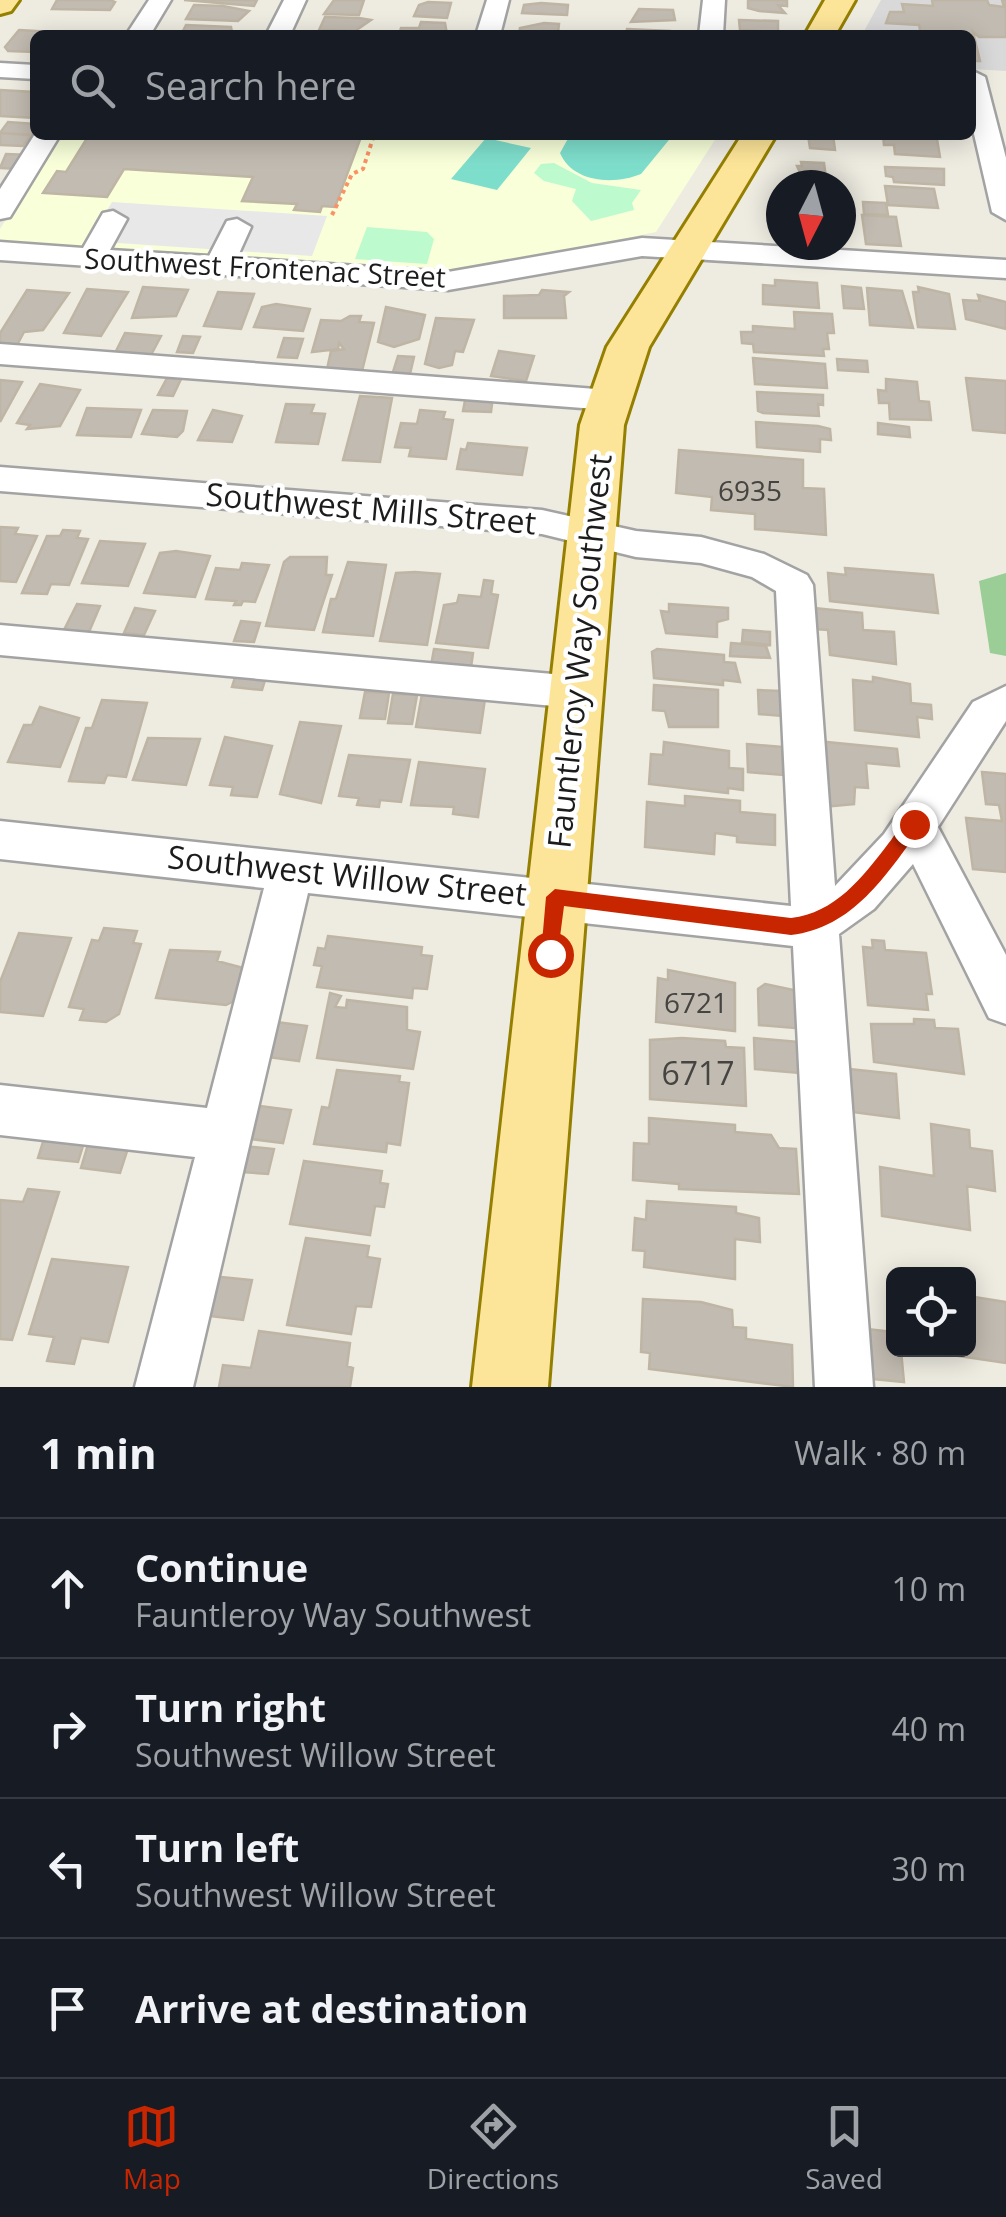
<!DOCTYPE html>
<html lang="en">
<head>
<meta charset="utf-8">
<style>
	:root { --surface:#171b24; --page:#242831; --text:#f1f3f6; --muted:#9ea1a6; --line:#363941; --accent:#c82600 }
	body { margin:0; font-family:"Open Sans",sans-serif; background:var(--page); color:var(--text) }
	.controls { position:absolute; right:30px; bottom:30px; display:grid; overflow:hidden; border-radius:15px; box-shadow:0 5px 25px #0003 }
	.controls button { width:90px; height:90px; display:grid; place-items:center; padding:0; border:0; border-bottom:2px solid var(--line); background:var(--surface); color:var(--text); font:50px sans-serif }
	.compass { position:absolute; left:766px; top:170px; width:90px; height:90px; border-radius:50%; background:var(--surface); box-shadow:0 5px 25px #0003; rotate:186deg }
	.stop { position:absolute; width:30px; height:30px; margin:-22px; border:8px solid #c82600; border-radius:50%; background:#fff }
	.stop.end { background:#c82600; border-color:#fff; box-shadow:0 2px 10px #0008 }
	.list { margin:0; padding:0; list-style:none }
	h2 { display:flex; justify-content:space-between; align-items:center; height:130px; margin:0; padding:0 40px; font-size:42px }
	h2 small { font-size:32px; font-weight:400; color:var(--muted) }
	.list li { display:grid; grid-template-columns:65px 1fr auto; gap:30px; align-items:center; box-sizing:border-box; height:140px; padding:0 40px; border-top:2px solid var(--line) }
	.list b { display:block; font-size:38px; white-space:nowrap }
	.list p { margin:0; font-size:32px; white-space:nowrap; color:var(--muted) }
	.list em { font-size:32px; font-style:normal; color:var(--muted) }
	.icon { flex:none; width:55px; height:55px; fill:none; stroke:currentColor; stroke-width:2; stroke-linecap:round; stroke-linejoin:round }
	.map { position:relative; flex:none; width:1006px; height:1387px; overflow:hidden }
	.search { position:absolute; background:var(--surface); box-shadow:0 5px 25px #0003; left:30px; right:30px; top:30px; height:110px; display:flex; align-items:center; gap:25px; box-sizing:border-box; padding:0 35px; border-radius:15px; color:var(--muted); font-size:38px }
	.sheet { height:690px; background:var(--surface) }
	nav { display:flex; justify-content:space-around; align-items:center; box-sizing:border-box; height:140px; border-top:2px solid var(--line); background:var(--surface); font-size:28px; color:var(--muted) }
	nav a { display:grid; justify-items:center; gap:5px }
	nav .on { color:var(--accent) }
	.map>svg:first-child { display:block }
	.residential { fill:#dad9d9 }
	.education { fill:#f8ffd9 }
	.forest { fill:#9bce96 }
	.park { fill:#bdfacd }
	.pitch { fill:#7edecc }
	.parking { fill:#e8e8e8 }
	.building { fill:#c2bbb1; stroke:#bfb5a4; stroke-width:2.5 }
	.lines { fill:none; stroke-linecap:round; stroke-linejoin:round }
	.minor-casing { stroke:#a3a3a3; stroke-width:5 }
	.major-casing { stroke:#947f00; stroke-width:6 }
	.path { stroke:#fb9165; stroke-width:4; stroke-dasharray:4 4; stroke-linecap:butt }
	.minor { fill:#fff; fill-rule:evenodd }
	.major { fill:#fce498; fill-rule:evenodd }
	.route { fill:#c82600 }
	.labels { text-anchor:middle; stroke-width:9; stroke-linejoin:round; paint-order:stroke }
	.far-street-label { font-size:28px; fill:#1c1c1c; stroke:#fff }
	.number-label { font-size:28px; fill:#464441 }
	.street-label { font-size:32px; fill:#1c1c1c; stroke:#fff }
	.near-number-label { font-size:32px; fill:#464441 }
</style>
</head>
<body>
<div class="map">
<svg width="1006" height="1387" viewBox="0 0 1006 1387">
	<rect width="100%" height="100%" fill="#eeece1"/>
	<path class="residential" d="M881,0H1006V71L971,69V35H862Z"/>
	<path class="education" d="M60,135H718L656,232L490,266L429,271L0,242V229Z"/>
	<path class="forest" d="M1006,573V656L990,653L979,581Z"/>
	<path class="park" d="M554,163L592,183L641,190L632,203L634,210L591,221L572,201L576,189L544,181L534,173L541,164Z
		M367,227L427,232L434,239L427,264L355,259Z"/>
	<path class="pitch" d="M570,135H673L641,174C614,185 573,183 560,153Z
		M486,138L531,148L497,190L451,179Z"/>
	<path class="parking" d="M112,202L327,216L312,256L89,241Z"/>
	<path class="building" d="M57,0H110L115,2L110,10L52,9Z
		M184,0H257L254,6Z
		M334,0H364L359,15L324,14Z
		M748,0H787V6L778,5L785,13L759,11L748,8Z
		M932,0H987L989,5L1004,7L1002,0H1006V37H979L973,32L980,61H971V35H921L919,25L886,23L890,12H904L902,4L933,6Z
		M428,2L451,3L447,18L414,16L419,5Z
		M541,3L568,5L567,15L522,13L524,5Z
		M194,5L223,6L249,11L238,21L186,19Z
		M639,9L673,10L675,20L631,22Z
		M325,17L359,18L371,20L355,31L319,30Z
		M739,20L778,21V32L740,30Z
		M421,22L445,23L447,34L399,35L401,28H419Z
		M544,23L559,24L558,33L519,35L520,28Z
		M186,25L231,27L232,32L181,35Z
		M627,29L670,31V35H626Z
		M19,30L53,32L35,35V52L8,51L5,47Z
		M0,90L35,92V118L0,116Z
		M8,122L35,124V129L31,135L0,133Z
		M0,134V133L31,135L23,146L0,145Z
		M89,135H320L361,137L335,207L322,206L320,212L294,210L297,204L242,201L253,177L124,169L107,197L43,193L57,171L66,172Z
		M808,135H833L835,150L810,148Z
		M883,135L937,139L940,157L895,154L894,145H884Z
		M6,154L29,155L19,169L0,168Z
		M801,162L824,163L826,178L802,177L797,166H802Z
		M885,167L944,169V185L894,182L893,177L886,176Z
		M885,186L934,189L938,208L888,205Z
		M863,202L886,203L888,215L864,214Z
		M862,215L896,217L901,246L866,244Z
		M775,280L817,283L819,308L763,304V285L775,286Z
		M842,286L861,288L864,309L844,308Z
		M143,287L188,290L176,316L132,318Z
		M918,287L949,294L955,329L918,327L913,292H919Z
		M867,288L902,291L913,328L870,325Z
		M87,289L128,292L101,336L64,333Z
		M27,290L69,293L43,330L24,332L16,347L0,345V333Z
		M542,290L569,292L564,296L566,318H504V296L539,295Z
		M218,292L254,294L241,329L204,326Z
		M978,295L1006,302V329L966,319L963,300L980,301Z
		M276,304L310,309L303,331L254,327L262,307Z
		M386,307L425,315L419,339L394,347L378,342Z
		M794,312L832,314L834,333H827L829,349H823L824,356L754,352L753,344L742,343L741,332H753V326L795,329Z
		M350,316H361L359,322L374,323L362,371L327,369L331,351L344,349L339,343L338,349L312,352L321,320L341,321Z
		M436,318L474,320L463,352L455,351L452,365L439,368L425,364Z
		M125,333L161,336L151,355L115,353Z
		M183,336L200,337L193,353L177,352Z
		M284,338L303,339L297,358L278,357Z
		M499,351L534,356L526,381L491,376Z
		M398,356L414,357L410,374L393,372Z
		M753,358L825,364L827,388L755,384Z
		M837,359L867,361L868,372L838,370Z
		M167,378L181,379L173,396L158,395Z
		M966,378L1006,381V433L973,430Z
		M886,379L917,382L919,401L929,402L931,420L890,419L889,403H879L878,390L886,391Z
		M0,380L22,382L0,422Z
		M40,384L80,390L60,426L27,429L30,425L17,423Z
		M757,392L823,395V405L818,404L819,416L763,413L758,411Z
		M466,395L493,396L491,412L463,411Z
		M360,396L392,398L380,462L343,460Z
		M286,404L314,405L311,413L325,414L318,444L276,442Z
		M87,408L141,410L131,437L77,435Z
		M153,410L187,411L183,431L177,437L142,434Z
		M213,410L242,416L232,442L198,440Z
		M420,410L445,412L443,419L453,420L446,459L409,456L411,448L395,447L401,423L417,424Z
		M756,422L818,426L830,429L831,440L820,439V452L757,447Z
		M878,423L909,427L910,437L878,434Z
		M468,443L527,448L522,475L457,469L461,449L466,450Z
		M679,450L803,460V488L824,489L826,535L755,529V514L711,510L712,497L676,493Z
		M0,527L18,528L15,534L37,536L16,582L0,581Z
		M63,530L80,531L77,538L88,539L69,585L51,584L47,594L22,593L47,536H60Z
		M100,541L145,544L128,586L82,583Z
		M176,551L210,556L195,597L144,593L160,553Z
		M290,557H327L326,575H332L314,630L266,626L284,562Z
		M348,562L386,565L373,636L323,632L331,599H336Z
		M242,563L269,565L255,602L243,601L241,605H234L236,601L206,599L216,568L240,570Z
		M845,568L933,575L938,613L830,601L828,573L846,575Z
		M415,572L440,574L427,645L380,641L396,573Z
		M484,580L493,581L491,594L498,595L488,648L436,643L444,605L457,603L459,595L481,597Z
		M77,604L100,606L89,632L64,630Z
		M669,604L728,608V619L717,622V637L666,633L661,611L669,612Z
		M135,608L155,611L144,635L124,633Z
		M814,608L862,613L863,630L894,632L896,664L830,655L828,630L815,629Z
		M241,621L260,623L254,642L234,641Z
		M743,630L770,632V645L742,642Z
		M731,643L766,646L770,658L730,656Z
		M434,649L473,653L470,675L430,671Z
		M657,649L724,655V662L735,663L740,682L723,680V685L654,678L652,652Z
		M236,674L266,677L262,690L232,687Z
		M873,677L910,684L911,703L931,705L932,719L917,717L919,737L855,730L853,680L873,682Z
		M654,685L718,690V727H669L665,711L653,710Z
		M758,690L781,691L782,716L759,714Z
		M365,692L389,693L385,719L360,718Z
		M393,694L417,695L412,724L388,723Z
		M422,694L485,699L480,733L416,727Z
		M102,700L147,703L126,777L107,775L104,783L69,781L86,728H92Z
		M40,707L79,718L60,767L8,762L24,725H32Z
		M300,722L341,726L321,803L280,794Z
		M225,737L272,746L257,797L231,795L233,787L210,785Z
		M148,738L200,739L186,785L133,780Z
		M817,741L897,749L899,766L866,763L868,788L855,787L854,804L824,807Z
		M664,742L729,751V768L743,769V790L728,788V793L649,784L651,754L663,755Z
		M747,744L782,747L783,775L748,772Z
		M349,755L410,760L401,802L380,800L379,807L357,805L359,798L339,796Z
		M419,762L485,769L478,817L453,814L454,807L411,805Z
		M982,772L1006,774V872L973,869L966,818L1002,821L999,805L986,804Z
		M685,796L740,801V812L775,815V845L737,842V836L715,833L714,854L645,847L647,802L685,806Z
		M104,928L137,931L133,943L141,944L119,1014L106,1022L80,1020L84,1009L69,1007L92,940L99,941Z
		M19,933L71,938L43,1016L0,1012V982Z
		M328,936L422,947L421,955L432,956L427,989L413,988L412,998L317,987L322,966L314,965L318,948L325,949Z
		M872,940L884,941L885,950L926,953L932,994H926L928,1010L868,1005L863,947L873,948Z
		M170,950L220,952L217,961L243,968L234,1001L226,1005L156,998Z
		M668,970L735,983V1031L656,1022L658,978L668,980Z
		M765,984L803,992L806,1029L759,1025L758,989Z
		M330,993L341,996L335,1007L346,1008L347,1000L407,1007V1030L420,1032L413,1069L317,1058Z
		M914,1019L934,1020L935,1028L958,1029L964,1074L874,1062L871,1024H914Z
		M269,1021L307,1026L299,1061L260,1056Z
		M682,1038L725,1041L726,1047L744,1048L746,1106L650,1099V1040Z
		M754,1038L798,1042L799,1073L755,1069Z
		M849,1069L896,1074L899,1118L852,1112Z
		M337,1070L400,1076L399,1082L409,1083L400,1145L387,1143L386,1152L314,1144L322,1107L329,1108Z
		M244,1104L291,1110L283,1143L235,1137Z
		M649,1118L735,1125V1132L771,1135L779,1148L796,1149L799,1194L679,1189V1184L633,1180L634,1143L649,1144Z
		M931,1124L969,1130L970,1148L992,1151L995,1191L967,1186L970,1230L882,1216L880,1167L934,1176Z
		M46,1132L86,1136L78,1162L38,1158Z
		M89,1141L129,1145L120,1173L81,1168Z
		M233,1145L274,1149L268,1174L228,1171Z
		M304,1161L382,1171L380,1183L388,1184L384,1207L375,1206L370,1235L290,1224Z
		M28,1189L59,1192L12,1340L0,1339V1200L23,1202Z
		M647,1201L736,1207V1213L759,1218L760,1242L735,1239V1279L644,1267L645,1251L633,1250L635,1218L646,1220Z
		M306,1238L369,1246L367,1257L380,1259L371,1307L356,1306L351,1334L287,1325Z
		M52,1259L128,1267L108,1342L81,1338L74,1364L47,1361L54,1337L29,1334Z
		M201,1275L252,1280L243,1320L192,1314Z
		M968,1296L1006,1302V1363L918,1350H968Z
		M643,1299L701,1302L732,1310L733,1327L746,1328V1339L792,1345L793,1387L649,1369L650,1353L641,1352Z
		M850,1327L894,1332V1350H901L904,1382L853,1377Z
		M259,1331L350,1343L347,1366L353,1368L350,1387H219L223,1365L251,1368Z"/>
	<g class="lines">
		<defs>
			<path id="minor" d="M149,0H171L150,35H126Z
				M284,0H306L290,35H266Z
				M487,0H509L500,35H476Z
				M703,0H725L723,35H699Z
				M0,63L35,65V79L0,77Z
				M971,70L985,77L1006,158V220L992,212L971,121Z
				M35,134L60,135L10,217L0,219V189Z
				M113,211L127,219L110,250L209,256L227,221L237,219L251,227L237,258L448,272L642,238L1006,260V278L642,256L448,290L0,260V242L83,248L103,213Z
				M0,344L609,390L621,393L625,400L621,407L609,410L0,364Z
				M0,467L542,510L636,531L701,537L764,554L807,575L813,585L835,886L884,834L973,702L1006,686V721L938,827L1006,955V1024L989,1018L913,864L874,909L839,934L873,1387H815L793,946L308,893L193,1387H135L195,1157L0,1135V1085L207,1108L264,888L0,859V821L791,906L776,591L752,577L701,563L636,557L542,534L0,491Z
				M0,625L575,676L589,681L595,692L589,703L575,708L0,655Z"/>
			<path id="major" d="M0,0H19L11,11L0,14Z
				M825,0H855L835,35H805Z
				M742,135H776L649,347L624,425L548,1387H472L580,425L607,347Z"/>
		</defs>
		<use href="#minor" class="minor-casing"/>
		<use href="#major" class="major-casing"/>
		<path class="path" d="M332,215L352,174L363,169L374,135"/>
		<use href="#minor" class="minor"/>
		<use href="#major" class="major"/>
	</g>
	<path class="route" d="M914,816L920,818V829C886,875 853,928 791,935L564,906L557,960H543L541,954L546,897L555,889L791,918C835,913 862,878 888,844C896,834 902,821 914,816Z"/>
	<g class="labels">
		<g class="far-street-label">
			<text transform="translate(265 268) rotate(3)" y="10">Southwest Frontenac Street</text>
		</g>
		<g class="number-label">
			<text x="750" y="501">6935</text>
			<text x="696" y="1013">6721</text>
		</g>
		<g class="street-label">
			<text transform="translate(371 509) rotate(5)" y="11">Southwest Mills Street</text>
			<text transform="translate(580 651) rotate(-84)" y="11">Fauntleroy Way Southwest</text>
			<text transform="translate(347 876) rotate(6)" y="11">Southwest Willow Street</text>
		</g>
		<g class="near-number-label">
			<text x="698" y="1085">6717</text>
		</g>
	</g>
</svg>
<div class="controls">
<button><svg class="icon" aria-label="locate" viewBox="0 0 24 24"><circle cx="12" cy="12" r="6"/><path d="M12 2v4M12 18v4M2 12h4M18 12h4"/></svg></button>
</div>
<svg class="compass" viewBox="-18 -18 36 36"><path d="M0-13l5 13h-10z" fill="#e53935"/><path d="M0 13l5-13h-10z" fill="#9ea1a6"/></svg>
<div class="stop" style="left:550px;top:954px"></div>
<div class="stop end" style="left:914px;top:824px"></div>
<div class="search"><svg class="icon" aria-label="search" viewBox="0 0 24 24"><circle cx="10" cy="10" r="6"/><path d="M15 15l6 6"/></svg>Search here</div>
</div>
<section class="sheet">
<h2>1 min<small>Walk · 80 m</small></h2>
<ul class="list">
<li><svg class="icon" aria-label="ahead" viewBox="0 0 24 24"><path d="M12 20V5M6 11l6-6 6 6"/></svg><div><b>Continue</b><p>Fauntleroy Way Southwest</p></div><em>10 m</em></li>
<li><svg class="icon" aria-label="right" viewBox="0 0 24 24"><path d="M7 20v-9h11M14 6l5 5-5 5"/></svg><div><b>Turn right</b><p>Southwest Willow Street</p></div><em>40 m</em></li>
<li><svg class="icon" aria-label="left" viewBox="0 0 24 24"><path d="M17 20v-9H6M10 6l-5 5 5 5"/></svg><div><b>Turn left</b><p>Southwest Willow Street</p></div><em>30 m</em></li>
<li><svg class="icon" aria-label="arrive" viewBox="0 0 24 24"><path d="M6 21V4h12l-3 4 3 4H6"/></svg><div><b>Arrive at destination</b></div></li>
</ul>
</section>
<nav>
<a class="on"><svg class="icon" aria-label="map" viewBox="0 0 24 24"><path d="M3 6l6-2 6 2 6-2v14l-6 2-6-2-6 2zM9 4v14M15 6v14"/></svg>Map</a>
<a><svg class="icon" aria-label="directions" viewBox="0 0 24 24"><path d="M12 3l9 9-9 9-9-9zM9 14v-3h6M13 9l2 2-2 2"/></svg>Directions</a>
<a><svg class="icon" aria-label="saved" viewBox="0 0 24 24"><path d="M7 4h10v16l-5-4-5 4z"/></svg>Saved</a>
</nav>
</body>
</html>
